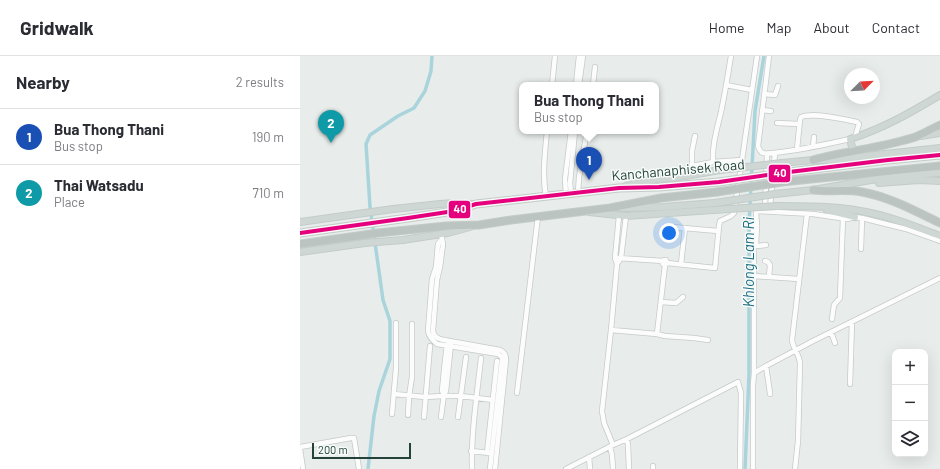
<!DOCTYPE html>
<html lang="en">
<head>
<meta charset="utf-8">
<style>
	:root { --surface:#fff; --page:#f2f2f3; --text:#2b2b33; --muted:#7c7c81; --line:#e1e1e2; --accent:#697e78 }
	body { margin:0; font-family:Barlow,sans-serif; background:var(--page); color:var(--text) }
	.controls { position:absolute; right:12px; bottom:12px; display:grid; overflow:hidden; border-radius:8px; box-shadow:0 4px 16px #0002 }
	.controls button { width:36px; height:36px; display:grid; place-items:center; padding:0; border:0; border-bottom:1px solid var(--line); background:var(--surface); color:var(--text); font:20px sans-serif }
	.compass { position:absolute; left:544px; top:12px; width:36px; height:36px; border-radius:50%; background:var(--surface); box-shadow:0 4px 16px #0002; rotate:66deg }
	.scale { position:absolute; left:12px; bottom:10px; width:99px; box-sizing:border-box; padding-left:4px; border:2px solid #24423a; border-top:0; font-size:11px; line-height:14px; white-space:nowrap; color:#24423a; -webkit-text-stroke:3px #f7fbf9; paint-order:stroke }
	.you { position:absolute; left:369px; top:177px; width:14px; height:14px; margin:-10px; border:3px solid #fff; border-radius:50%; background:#1a73e8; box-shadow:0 0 0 6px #1a73e833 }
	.badge { display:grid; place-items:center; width:26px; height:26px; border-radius:50%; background:var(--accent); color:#fff; font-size:13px; font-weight:700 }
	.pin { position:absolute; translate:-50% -33px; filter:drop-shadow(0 1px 2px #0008) }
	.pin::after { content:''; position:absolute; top:21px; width:14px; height:12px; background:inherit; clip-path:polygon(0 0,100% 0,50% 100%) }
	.popup { position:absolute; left:219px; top:26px; width:140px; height:52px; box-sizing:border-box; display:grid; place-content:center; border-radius:8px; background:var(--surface); filter:drop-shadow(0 1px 3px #0005); font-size:13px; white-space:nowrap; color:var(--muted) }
	.popup b { font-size:15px; color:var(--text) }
	.popup::after { content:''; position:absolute; left:50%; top:100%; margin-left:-8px; border:8px solid transparent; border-top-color:var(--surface) }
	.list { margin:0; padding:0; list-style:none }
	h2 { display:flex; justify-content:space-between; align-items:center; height:52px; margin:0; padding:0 16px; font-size:17px }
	h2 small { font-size:13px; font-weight:400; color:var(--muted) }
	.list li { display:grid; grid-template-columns:26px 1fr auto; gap:12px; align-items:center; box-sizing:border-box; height:56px; padding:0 16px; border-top:1px solid var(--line) }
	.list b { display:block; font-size:15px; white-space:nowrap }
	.list p { margin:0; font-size:13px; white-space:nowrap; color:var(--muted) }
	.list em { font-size:13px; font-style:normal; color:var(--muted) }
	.icon { flex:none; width:22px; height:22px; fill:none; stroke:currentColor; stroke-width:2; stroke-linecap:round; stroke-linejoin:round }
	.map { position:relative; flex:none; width:640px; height:413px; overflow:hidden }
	header { display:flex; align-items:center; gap:24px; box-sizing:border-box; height:56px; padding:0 20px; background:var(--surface); border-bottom:1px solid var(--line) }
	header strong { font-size:19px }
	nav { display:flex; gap:22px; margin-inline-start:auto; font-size:14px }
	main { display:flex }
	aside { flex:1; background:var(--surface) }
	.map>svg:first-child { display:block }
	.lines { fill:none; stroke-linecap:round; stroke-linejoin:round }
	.canal { stroke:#a9d4db; stroke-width:3.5 }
	.minor-casing { stroke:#c5cac8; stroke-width:6 }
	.major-casing { stroke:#c3ccc9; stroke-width:8 }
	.highway-casing { stroke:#c3ccc9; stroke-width:9 }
	.minor { stroke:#fcfcfc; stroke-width:4.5 }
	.major { stroke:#cfd7d5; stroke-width:6 }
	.highway { stroke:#bcc4c2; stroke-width:7 }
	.major-bridge-casing { stroke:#c3ccc9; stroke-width:8; stroke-linecap:butt }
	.highway-bridge-casing { stroke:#c3ccc9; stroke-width:9; stroke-linecap:butt }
	.major-bridge { stroke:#cfd7d5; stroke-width:6 }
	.highway-bridge { stroke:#bcc4c2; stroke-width:7 }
	.bus-1-casing { stroke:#f7fbf9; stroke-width:7 }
	.bus-1 { stroke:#e5007d; stroke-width:4 }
	.labels { text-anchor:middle; stroke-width:3; stroke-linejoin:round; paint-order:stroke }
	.street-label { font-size:14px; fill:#24423a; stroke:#f7fbf9 }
	.water-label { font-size:15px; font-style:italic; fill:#1c6f80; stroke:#f7fbf9 }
	.line-badge { stroke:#f7fbf9; stroke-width:1.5 }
	.badge-label { font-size:11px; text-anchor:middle; font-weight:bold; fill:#fff }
</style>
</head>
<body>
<header>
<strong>Gridwalk</strong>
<nav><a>Home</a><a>Map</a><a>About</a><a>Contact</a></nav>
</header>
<main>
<aside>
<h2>Nearby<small>2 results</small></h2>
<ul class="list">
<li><span class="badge" style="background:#1a4fb4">1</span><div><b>Bua Thong Thani</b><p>Bus stop</p></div><em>190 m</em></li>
<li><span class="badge" style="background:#0f9aa8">2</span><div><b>Thai Watsadu</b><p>Place</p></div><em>710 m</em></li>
</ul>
</aside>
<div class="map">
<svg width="640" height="413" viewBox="0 0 640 413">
	<rect width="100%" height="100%" fill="#e8edeb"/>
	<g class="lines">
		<path class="canal" d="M68,413L74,360L79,335L90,303V265L83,244L70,151L66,88L70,79L98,60L114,52L125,35L131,15L132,0
			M445,413L449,319V168L455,55L464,0"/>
		<defs>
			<path id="minor" d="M469,0L458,90C459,93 460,96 463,97C468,99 477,96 482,96C505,93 528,88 550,83
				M252,29L255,0
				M276,29L279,0
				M279,29L283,0
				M293,29L295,11
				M426,29L452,34
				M464,38L475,39L478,30
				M462,54L471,55
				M477,67L499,68
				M513,91L514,81
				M497,93L500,64L501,61C514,56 543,63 557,66L559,68L555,81
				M442,104L457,0
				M413,106C412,89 417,73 421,56C425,37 428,19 431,0
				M392,110V95L395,80
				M271,137L270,127L275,75
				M278,137L279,121L287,75
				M266,138L265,123L271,75
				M246,141C242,119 245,96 247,75
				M470,152L475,97
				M465,154L467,98
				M453,166L454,220L499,223
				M372,171L418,175
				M141,178L143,188L140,211L137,224L133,274C133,280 138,283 144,284L200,294C205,296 206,299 206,304L195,413
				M142,183L138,188L136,211L132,223L128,275C129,281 132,284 137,288L198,298L202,301V304L190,413
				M466,189L457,190L456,188L457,170L456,157L457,155L513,158L547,163L555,161L562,162L606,173L640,185
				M561,193L562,162
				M318,202L363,205
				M465,205L468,206L470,209L469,221
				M367,207L366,204H364L362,206L363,208L365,209L367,207L415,212L419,170L420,165L431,160L434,157L442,104L413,106L392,110L383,114L374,122
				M317,208L321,202L326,160
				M381,208L385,172
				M361,246L376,247L383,241
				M532,263L534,249L540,242L543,162
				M311,274L357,278L365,209
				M531,276L535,287
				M357,278L365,280L394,282L408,284
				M466,310L469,330L470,338
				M454,317L466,310L513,285L640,222
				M550,328L552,266
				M217,337L238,160
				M94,338L125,341L143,340H161L193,344
				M144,338L142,335L144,314L147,288
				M92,358L96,312V267
				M108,359L109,340L112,321V268
				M124,361L130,290
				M141,361L144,338L146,335L151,288
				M158,361L166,301
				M327,383L328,389L329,413
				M313,389L304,367L302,355L311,274L317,208L315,202L319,160
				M0,391L51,382H54L59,413
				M310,391L312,399L313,413
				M0,393L3,413
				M171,395L190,397
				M187,397L197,305
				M289,401L290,413
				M353,410V413
				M172,413C171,376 177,339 181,302
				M266,413L313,389L327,383L438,326L441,337L440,413
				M453,413V329L454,317V220
				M495,413L498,385L500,308C500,299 493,293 492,284L507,158"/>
			<path id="major" d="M621,80L640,77
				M553,95L550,83C584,72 610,57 640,39
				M482,107L513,104H529L640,92
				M579,127L619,124L640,125
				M326,130L356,123L374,122L420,114
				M475,138L513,134L571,124L609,119L640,117
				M477,150C510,150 543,150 575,158C598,163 618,172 640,180
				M322,152L363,151L415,147
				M527,154L555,161
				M289,156L326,160L413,154
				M0,166L93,153L140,148L154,147L173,148
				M0,196L65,187L103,184L148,177L170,171"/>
			<path id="highway" d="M513,104C546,95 580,92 612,82C622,79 631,73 640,69
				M481,117L588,104L640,99
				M482,126L640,110
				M513,134C530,136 546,133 562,136C590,141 615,155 640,167
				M0,177L108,162L154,155L176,148L319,132L359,131L419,126
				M0,188L78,177L146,170L179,169L211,164L310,152L361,142L417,136"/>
		</defs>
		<use href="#minor" class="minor-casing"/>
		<use href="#major" class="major-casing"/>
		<use href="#highway" class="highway-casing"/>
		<use href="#minor" class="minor"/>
		<use href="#major" class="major"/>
		<use href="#highway" class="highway"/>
		<defs>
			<path id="major-bridge" d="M420,114L482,107
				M415,147L475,138
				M413,154L477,150"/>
			<path id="highway-bridge" d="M419,126L481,117
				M417,136L482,126"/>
		</defs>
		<use href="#major-bridge" class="major-bridge-casing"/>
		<use href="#highway-bridge" class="highway-bridge-casing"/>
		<use href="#major-bridge" class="major-bridge"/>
		<use href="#highway-bridge" class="highway-bridge"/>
		<defs>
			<path id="bus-1" d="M0,177L108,162L154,155L176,148L319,132L359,131L419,126L481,117L588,104L640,99"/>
		</defs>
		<use href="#bus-1" class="bus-1-casing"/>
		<use href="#bus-1" class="bus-1"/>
	</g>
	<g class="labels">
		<g class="street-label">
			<text transform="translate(378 114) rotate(-5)" y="5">Kanchanaphisek Road</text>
		</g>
		<g class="water-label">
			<text transform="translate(449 206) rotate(-90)" y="5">Khlong Lam Ri</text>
		</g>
	</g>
	<g class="line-badge">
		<rect x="468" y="108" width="23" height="19" rx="4" fill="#e5007d"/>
		<rect x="148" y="144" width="23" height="19" rx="4" fill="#e5007d"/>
	</g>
	<g class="badge-label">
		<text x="480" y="121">40</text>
		<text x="160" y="157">40</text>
	</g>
</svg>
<div class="controls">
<button>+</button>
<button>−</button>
<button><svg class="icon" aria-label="layers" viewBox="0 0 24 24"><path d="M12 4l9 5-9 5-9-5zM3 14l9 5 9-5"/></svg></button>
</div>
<svg class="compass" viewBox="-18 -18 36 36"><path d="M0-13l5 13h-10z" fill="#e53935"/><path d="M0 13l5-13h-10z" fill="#7c7c81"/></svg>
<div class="scale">200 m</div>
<div class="you"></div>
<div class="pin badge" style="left:289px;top:124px;background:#1a4fb4">1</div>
<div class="popup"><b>Bua Thong Thani</b>Bus stop</div>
<div class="pin badge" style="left:31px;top:87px;background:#0f9aa8">2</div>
</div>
</main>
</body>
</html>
